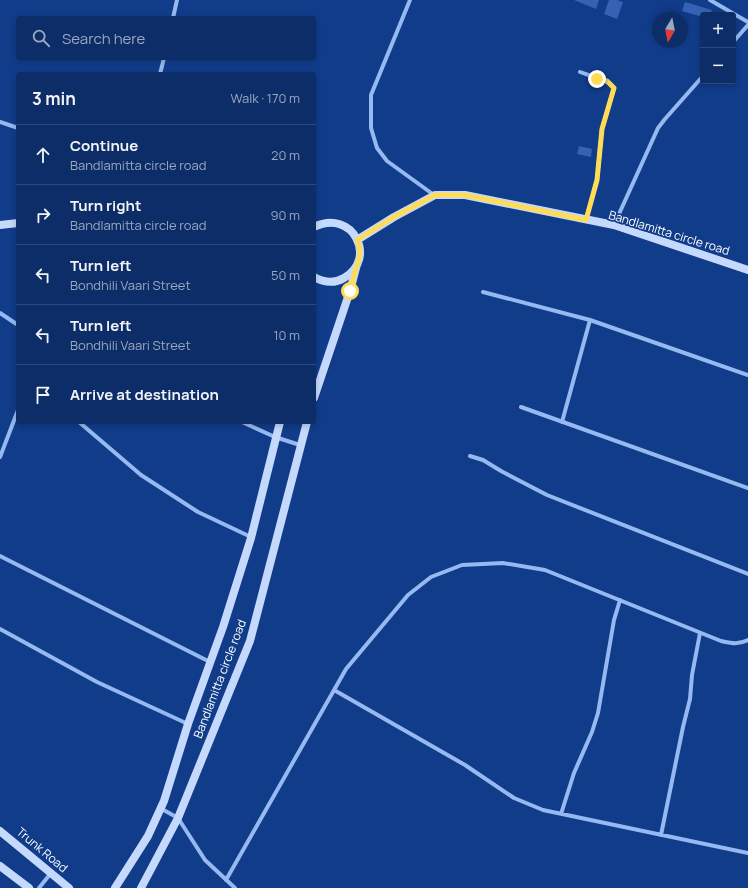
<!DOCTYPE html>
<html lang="en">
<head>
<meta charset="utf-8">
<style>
	:root { --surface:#0d2d68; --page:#1b3971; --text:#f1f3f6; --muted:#9aa8c0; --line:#2d497c }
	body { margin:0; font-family:Manrope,sans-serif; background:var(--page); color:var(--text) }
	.controls { position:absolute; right:12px; top:12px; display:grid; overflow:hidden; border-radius:4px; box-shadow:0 2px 6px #0003 }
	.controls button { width:36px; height:36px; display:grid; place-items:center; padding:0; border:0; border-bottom:1px solid var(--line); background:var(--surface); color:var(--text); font:20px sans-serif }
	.compass { position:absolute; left:652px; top:12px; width:36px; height:36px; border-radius:50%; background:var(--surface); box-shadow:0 2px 6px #0003; rotate:190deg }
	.stop { position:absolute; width:12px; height:12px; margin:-9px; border:3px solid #ffdc57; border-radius:50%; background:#fff }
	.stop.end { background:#ffdc57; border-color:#fff; box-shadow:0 1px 4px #0008 }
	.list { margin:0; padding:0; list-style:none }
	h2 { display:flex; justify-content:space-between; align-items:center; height:52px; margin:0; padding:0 16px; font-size:17px }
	h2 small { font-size:13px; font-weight:400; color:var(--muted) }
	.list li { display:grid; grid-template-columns:26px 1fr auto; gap:12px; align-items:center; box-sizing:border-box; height:60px; padding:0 16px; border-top:1px solid var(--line) }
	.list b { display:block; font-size:15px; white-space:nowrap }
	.list p { margin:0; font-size:13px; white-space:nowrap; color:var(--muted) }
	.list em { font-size:13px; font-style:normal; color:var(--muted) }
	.icon { flex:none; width:22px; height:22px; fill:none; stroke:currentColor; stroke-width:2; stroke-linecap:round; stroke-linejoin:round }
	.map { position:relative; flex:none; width:748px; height:888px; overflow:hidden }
	.search { position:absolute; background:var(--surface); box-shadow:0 2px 6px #0003; left:16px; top:16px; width:300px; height:44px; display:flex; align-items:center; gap:10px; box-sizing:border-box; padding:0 14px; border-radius:4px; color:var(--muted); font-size:15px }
	.panel { position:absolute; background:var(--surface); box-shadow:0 2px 6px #0003; left:16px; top:72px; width:300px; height:352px; border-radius:4px }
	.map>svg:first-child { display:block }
	.building { fill:#3562b2 }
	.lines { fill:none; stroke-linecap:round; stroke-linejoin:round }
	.street { stroke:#97b9f1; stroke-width:4 }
	.secondary { stroke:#c5d9fc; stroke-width:8 }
	.route { stroke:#ffdc57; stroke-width:5 }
	.labels { text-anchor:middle; stroke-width:3.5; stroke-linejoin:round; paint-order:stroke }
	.street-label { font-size:12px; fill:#fff; stroke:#113c8a }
</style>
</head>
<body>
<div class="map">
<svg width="748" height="888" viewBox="0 0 748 888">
	<rect width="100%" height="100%" fill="#113c8a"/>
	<path class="building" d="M574,0H599L596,9Z
		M609,0H617L623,2L617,19L604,14Z
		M685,2L712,10L710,15H703V17L682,11Z
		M579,146L592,149L591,157L577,154Z"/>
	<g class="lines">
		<path class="street" d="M410,0L371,95V128L377,148L387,161L434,195
			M710,0L748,22
			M173,18L177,0
			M733,42L748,25
			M580,72C590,76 608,79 614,88L602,129L597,180L586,220
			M160,74L164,58
			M0,122L18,128
			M614,225L658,128L665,119L703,76
			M483,292L590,320L748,375
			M0,313L18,325
			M521,407L748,488
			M79,422L141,475L198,512L251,537
			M242,422L275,437L300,445
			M562,422L590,320
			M470,456L483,460L501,471L547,495L748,574
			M0,457L18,410
			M0,556L210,662
			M0,629L97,682L188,724
			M334,690L465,765L514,798L543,810L748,853
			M160,808L178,818L205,860L235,888
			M561,814L574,773L592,732L598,713L614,620L620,600
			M661,835L683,727L690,699L692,675L700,633
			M226,880L346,669L408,595L431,577L462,565L503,563L545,570L721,641C731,643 738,645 748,640
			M39,888L51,873"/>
		<path class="secondary" d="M0,225L18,223
			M314,227C353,208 378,259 344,278C334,284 323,282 314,277
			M357,240L394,217L435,195H465L614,225L748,270
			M314,398L350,291L356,268
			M0,831L69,888
			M0,866L29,888
			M115,888L148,836L164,801L188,724L223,627L251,538L280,422
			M141,888L178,818L250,641L307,422"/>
	</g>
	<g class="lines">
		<path class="route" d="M350,291L356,268L359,259L360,249L357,240L394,217L435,195H465L586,220L597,180L602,129L614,88L607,81L597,79"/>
	</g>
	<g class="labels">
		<g class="street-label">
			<text transform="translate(669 233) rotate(17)" y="4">Bandlamitta circle road</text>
			<text transform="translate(220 679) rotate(-69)" y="4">Bandlamitta circle road</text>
			<text transform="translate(42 850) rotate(40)" y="4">Trunk Road</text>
		</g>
	</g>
</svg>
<div class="controls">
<button>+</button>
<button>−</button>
</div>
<svg class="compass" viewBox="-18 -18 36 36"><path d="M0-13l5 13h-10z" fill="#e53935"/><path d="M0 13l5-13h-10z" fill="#9aa8c0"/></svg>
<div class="stop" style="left:350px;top:291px"></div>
<div class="stop end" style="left:597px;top:79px"></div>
<div class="search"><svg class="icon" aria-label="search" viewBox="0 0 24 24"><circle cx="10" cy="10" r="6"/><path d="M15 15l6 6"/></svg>Search here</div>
<section class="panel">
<h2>3 min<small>Walk · 170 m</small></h2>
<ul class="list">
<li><svg class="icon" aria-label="ahead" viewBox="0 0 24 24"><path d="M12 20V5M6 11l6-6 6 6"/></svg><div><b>Continue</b><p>Bandlamitta circle road</p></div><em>20 m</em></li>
<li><svg class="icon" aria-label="right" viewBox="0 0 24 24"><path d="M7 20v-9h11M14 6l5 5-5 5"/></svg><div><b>Turn right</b><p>Bandlamitta circle road</p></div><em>90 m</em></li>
<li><svg class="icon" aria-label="left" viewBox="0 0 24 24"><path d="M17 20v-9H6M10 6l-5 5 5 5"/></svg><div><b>Turn left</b><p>Bondhili Vaari Street</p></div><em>50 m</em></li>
<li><svg class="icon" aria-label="left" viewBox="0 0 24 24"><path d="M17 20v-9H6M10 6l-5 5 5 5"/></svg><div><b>Turn left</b><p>Bondhili Vaari Street</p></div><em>10 m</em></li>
<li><svg class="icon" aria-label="arrive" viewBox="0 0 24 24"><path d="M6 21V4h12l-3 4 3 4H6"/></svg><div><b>Arrive at destination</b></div></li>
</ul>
</section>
</div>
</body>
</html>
